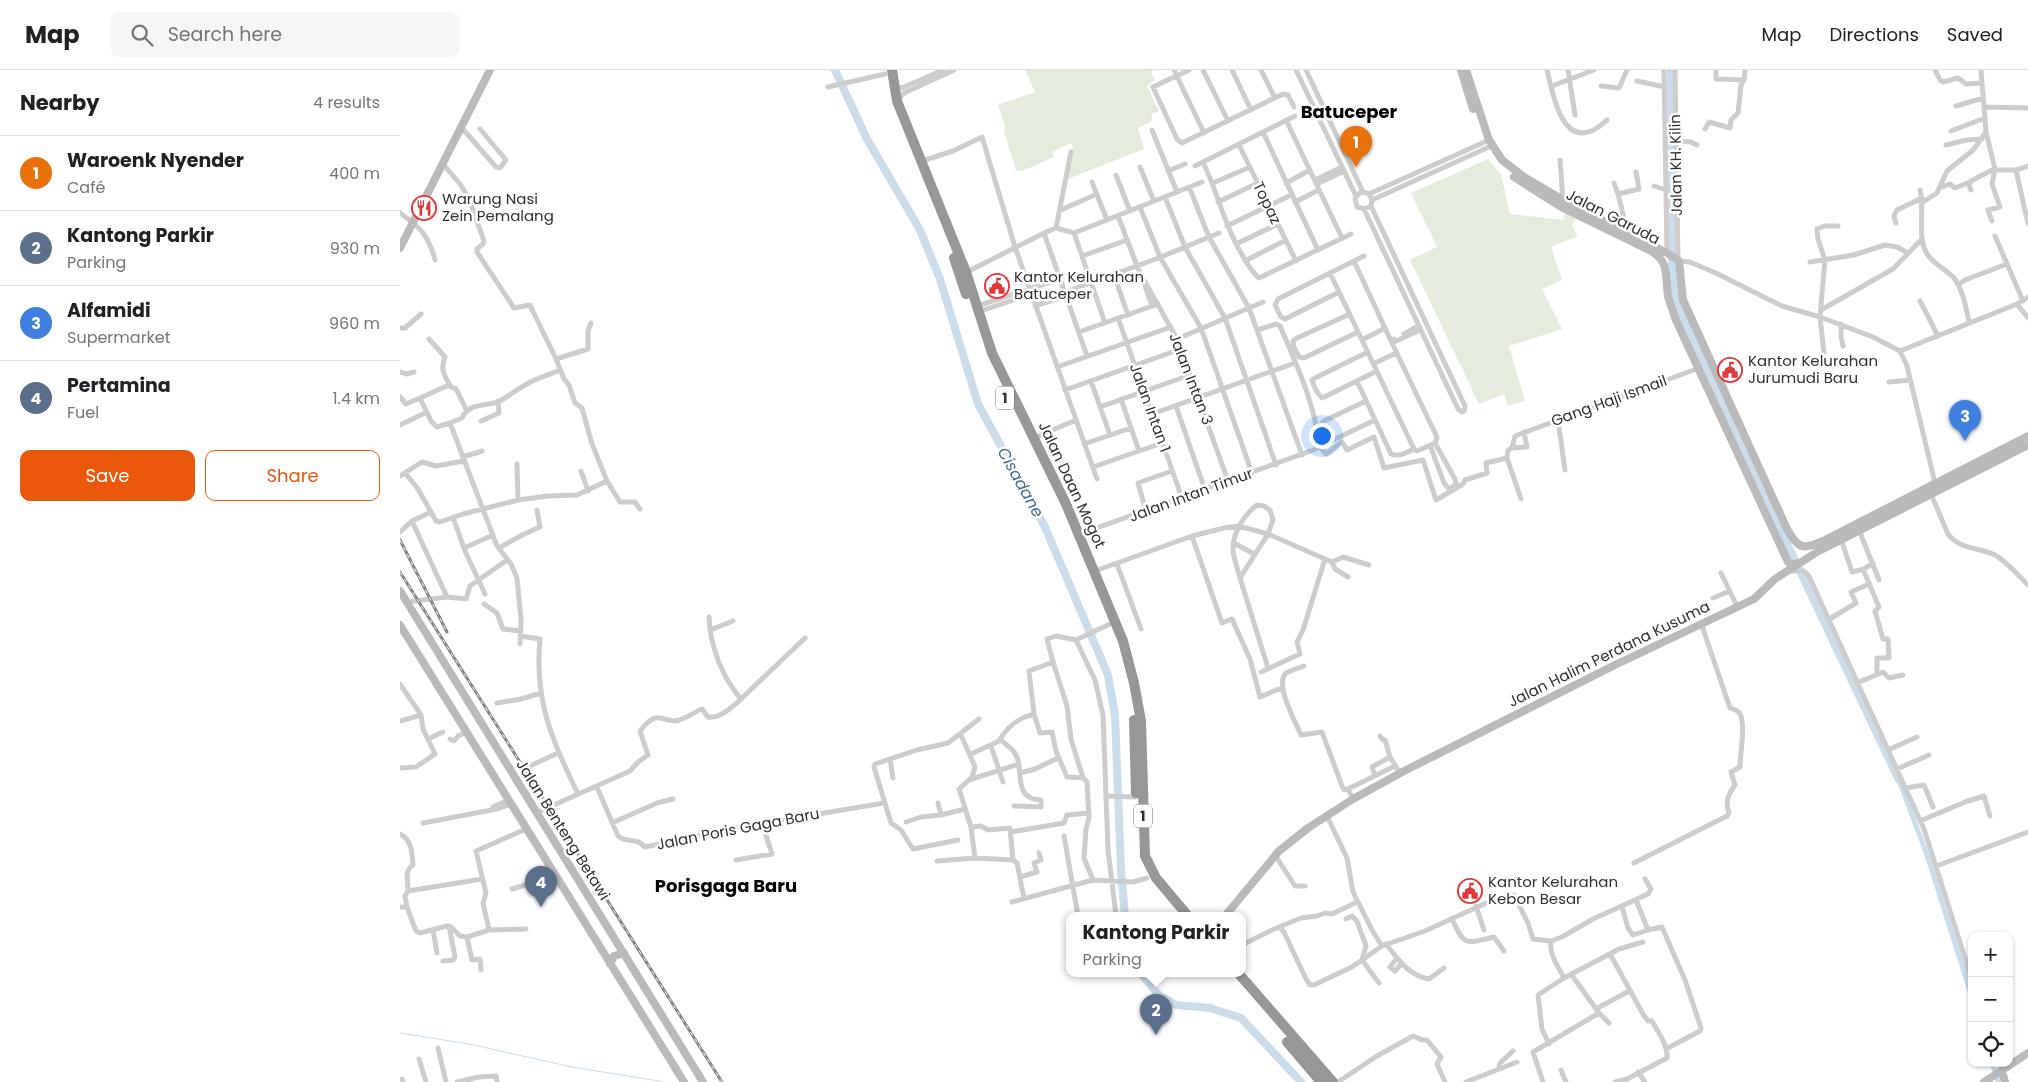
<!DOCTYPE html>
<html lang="en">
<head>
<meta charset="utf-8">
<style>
	:root { --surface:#fff; --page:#f6f6f6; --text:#202124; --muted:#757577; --line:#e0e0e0; --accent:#ea580c }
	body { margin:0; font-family:Poppins,sans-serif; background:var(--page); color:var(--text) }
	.controls { position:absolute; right:15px; bottom:15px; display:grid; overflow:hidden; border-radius:10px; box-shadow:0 1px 4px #0004 }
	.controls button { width:45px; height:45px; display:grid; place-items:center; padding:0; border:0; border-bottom:1px solid var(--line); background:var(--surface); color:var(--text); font:25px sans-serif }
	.you { position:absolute; left:921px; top:365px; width:18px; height:18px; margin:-12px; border:4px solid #fff; border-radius:50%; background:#1a73e8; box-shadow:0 0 0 8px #1a73e833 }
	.badge { display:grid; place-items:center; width:32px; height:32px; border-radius:50%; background:var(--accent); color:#fff; font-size:16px; font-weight:700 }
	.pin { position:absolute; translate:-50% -41px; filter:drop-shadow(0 1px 2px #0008) }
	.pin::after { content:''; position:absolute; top:26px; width:18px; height:15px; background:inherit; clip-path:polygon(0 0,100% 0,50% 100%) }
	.popup { position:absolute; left:666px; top:842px; width:180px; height:65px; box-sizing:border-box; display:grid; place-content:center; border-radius:10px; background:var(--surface); filter:drop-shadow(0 1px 4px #0005); font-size:16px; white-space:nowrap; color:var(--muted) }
	.popup b { font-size:19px; color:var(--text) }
	.popup::after { content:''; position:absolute; left:50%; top:100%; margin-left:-10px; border:10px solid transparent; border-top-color:var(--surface) }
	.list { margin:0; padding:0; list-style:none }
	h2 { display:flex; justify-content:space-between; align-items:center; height:65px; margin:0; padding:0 20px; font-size:21px }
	h2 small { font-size:16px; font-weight:400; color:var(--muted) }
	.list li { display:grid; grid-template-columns:32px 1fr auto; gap:15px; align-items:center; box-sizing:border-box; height:75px; padding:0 20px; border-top:1px solid var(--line) }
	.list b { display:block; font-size:19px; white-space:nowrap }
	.list p { margin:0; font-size:16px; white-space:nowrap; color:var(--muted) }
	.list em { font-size:16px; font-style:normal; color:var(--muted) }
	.actions { display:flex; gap:10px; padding:15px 20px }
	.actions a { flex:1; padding:11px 0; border:1px solid var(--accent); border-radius:10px; text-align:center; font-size:18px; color:var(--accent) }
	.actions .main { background:var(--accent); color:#fff }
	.icon { flex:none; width:28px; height:28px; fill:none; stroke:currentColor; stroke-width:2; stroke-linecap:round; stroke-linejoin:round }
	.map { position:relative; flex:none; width:1628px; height:1012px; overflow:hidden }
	header { display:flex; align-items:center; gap:30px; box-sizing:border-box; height:70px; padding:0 25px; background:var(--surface); border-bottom:1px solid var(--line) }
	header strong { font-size:24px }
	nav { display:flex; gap:28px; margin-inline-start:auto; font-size:18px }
	.search { width:350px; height:45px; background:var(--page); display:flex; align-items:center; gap:12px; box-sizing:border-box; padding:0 18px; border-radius:10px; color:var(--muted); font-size:19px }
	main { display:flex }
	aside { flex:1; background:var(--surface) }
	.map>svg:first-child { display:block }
	.green { fill:#e5ecde }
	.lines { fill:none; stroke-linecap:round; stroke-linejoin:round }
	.stream { stroke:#cbdceb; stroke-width:1 }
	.canal { stroke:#cbdceb; stroke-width:5 }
	.river { stroke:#cbdceb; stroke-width:8 }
	.street { stroke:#cdcdcd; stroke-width:5 }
	.secondary { stroke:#bababa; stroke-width:8 }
	.highway { stroke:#979797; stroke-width:10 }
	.rail-casing { stroke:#858585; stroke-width:3 }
	.rail { stroke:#fff; stroke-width:1; stroke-dasharray:4; stroke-linecap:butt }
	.labels { text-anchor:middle; stroke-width:5; stroke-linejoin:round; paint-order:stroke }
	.shield { fill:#fff; stroke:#6e6e6e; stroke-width:1 }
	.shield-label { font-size:14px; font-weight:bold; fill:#303030 }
	.street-label { font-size:15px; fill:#303030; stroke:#fff }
	.poi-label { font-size:15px; fill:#303030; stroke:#fff; text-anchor:start }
	.water-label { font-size:16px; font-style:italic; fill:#406b8f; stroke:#fff }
	.quarter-label { font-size:18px; font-weight:bold; fill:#000; stroke:#fff }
</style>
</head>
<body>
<header>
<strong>Map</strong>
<div class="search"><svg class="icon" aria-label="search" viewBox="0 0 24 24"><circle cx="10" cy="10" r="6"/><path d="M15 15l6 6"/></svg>Search here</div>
<nav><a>Map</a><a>Directions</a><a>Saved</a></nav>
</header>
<main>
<aside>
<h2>Nearby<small>4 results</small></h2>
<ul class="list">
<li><span class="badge" style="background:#e8710a">1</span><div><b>Waroenk Nyender</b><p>Café</p></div><em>400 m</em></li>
<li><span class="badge" style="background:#5c6f8a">2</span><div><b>Kantong Parkir</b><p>Parking</p></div><em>930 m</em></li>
<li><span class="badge" style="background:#3f7fe0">3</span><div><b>Alfamidi</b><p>Supermarket</p></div><em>960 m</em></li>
<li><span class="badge" style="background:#5c6f8a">4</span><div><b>Pertamina</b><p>Fuel</p></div><em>1.4 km</em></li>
</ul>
<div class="actions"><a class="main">Save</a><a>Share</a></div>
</aside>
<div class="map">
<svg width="1628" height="1012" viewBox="0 0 1628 1012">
	<rect width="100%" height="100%" fill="#fff"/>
	<path class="green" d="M625,0H754L751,2L755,10L747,16L759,41L752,44L751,52L738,58L744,79L668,109L673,77L671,73L652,82L654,87L622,101H616L604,62L605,55L598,35L635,22Z
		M1088,89L1101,104L1110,144L1163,150L1165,143L1176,149L1172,155L1178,166L1151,177L1162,210L1142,219L1162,259L1109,276L1125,331L1108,336L1104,324L1079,334L1010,190L1037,177L1011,123Z"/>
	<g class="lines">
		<path class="stream" d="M0,963L69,974L172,997L265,1012"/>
		<path class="canal" d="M1499,710L1527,785L1572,927
			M1592,993L1598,1012"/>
		<path class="river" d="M435,0L467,69L520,160L540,209L578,334L645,457L708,605L715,645L721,800L725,846
			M1271,0L1272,195L1276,233L1363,423L1499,710
			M741,904L759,925L776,935L810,938L841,948L901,1012"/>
		<path class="street" d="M774,0L804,63
			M789,0L753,17L777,69L782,73L883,24L888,25L894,37
			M803,0L828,51
			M832,0L851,40
			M861,0L875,28
			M896,0L956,126
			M906,0L963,122
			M1147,0C1152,19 1160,74 1191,61C1197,59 1202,54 1207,50
			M1168,0L1175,45
			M1264,0L1267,183
			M1275,0L1278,190
			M1316,0V9L1344,10
			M1535,0L1540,10L1543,12L1558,8L1566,14L1581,13
			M1581,0L1586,62L1595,99L1592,114L1600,137L1588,140L1592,151
			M1237,11L1265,17
			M495,16L502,18L543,0
			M1152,16L1194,0
			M1201,16L1219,18L1227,0
			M428,17L485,4
			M498,30L504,23L554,0
			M1556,36L1583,28
			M1584,37L1628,38
			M886,50L942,168
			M61,57L96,97L100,98L106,90L80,59
			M1305,59L1309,52L1330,58L1331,50L1338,43L1341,15L1344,10L1345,0
			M752,60L777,122
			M1551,61L1585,48
			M863,62L918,180
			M1275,71L1291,72L1297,75
			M839,75L896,191
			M1546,75L1566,70L1582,69
			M1160,90L1163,130
			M522,91L553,81L582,67L615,177L697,409
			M803,92C818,123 823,152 841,183C846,191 851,202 859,208L951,164
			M43,94L60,114L69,129L84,171L83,174L77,179V182L114,238L130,235L156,289
			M795,96L895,46
			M740,97L754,131
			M1616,100L1628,96
			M768,101L785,94
			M716,105L730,141
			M915,110L942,97
			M692,112L707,150
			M813,113L850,97
			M886,113L910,100
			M1214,113L1218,124L1239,119L1236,102
			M917,114L944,101
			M1254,116L1266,120
			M789,117L809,167L849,238L902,385
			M1539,118L1550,114L1555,118L1570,112
			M1520,120C1525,139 1517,165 1526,182C1532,194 1545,198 1554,208C1563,220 1566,238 1569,252
			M1571,120L1569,115L1571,111L1592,100H1616L1628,154
			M969,124L972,130L971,136L964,139L957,137L955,129C957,123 963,120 969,124L1089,70
			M1218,124L1226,156L1224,161
			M765,127L785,177L825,248L876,395
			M972,130L1091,76
			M818,132L858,113
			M895,132L919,120
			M1523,132L1537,123L1547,101L1573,80L1586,62
			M740,137L760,187L801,258L852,403
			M964,139L1058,339L1062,342L1064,341L1065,336L1057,319L971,136
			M661,140L697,124
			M0,143C20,157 29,166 35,190
			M718,146L739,201L777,269L828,411
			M1496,153L1494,146L1497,140L1522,128
			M827,156L891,125
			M656,158L674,163L802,112
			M644,163L687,286
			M674,163L705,253
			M1595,166L1623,231
			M836,174L878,154
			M682,186L727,170
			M845,191L886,170
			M954,191L991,271L994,269
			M1279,191L1290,192L1318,204L1382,236L1420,247L1473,267L1500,281L1507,296L1535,413
			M1410,192L1454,185L1485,175L1497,177L1508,183
			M565,203L644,163L656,158L671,82
			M930,203L1014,379
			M714,205L728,245
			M1558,215L1565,210L1607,194
			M745,216L752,236
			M665,222L756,189L819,163
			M939,222L885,249L881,247L875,235L878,229L964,186
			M1520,231L1538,266
			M1617,234L1628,248
			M577,236L660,209
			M635,236L666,226
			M1421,240L1493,199L1522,169
			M578,242L631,224
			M950,244L897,268L893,271L894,277L899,287L904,288L958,262
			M718,248L782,428
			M191,253L188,261V279L156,289L164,309L169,315L175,333L182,338L192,374L207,411
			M1441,254V267L1443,276
			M0,258H5L21,244
			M679,262L758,234
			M1004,264L1018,256
			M29,269L45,287C40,300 44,304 51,317L56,319L67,341
			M777,269L863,232
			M962,270L985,258
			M1500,281L1617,234L1628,227
			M968,282L915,308L912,310C914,317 917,323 922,328L977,301
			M1424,283L1420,247L1425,190L1418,169L1417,159L1425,156H1438
			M973,294L996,283
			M657,297L771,257
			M0,302L7,304L14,302
			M691,311L710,365
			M957,311L991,384C999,387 1006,383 1014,379L1017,381L1035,373L1037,368L1035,363L992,273L1020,260
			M1489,312L1510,310
			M665,320L781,279
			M0,327L6,334L20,328L31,351L37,357L50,353L97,476L111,494L117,508L121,549L120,574
			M20,328L49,315
			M721,329L739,381
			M966,331L924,351L921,354L925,370L929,372L975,350
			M776,336L805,420
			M700,337L790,305
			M752,344L895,293
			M1158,350L1165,400
			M81,351L99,343L98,331
			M50,353L62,348C69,332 87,337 100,331C109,326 117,319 127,314C137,308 149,305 160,300
			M0,355L27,342
			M634,368L676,350
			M684,374L731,358
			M917,374L926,384L942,372L947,380L974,367L984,398L1023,390L1036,430L1063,414L1065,410L1087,403L1086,393L1107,388
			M1030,375L1044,413L1048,418H1052L1056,413L1055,409L1035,373
			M1112,378L1127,377L1124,362
			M63,387L82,381
			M117,394L118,430
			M693,397L762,373
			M181,401L188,421
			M6,404L18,419L31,442
			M0,406L22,392L36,396L64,391
			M1531,424L1548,464C1560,480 1579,477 1595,485C1607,492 1618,505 1628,515
			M1121,429L1107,388L1108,380L1112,378L1115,366L1299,298
			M857,435L864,436L870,440L873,450L868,464L840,508C838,500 834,490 833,481C832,463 844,445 857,435Z
			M746,441L738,413L772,401
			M53,447L65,481L85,524
			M12,451L47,527
			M1459,460L1479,510
			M0,462L12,451L31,442L36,451L40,452L63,444L118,430L148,426L177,425L207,411L220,432H235L240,439
			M680,464L916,379C923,349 892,285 880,256L876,254L857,260
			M792,466L822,553L832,549L850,589L860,627L879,619L882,620
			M1441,469L1452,502L1464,499L1473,493
			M834,473L854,484
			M64,478L93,465
			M99,478L122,465L140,457L137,440
			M932,492L943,487L969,495
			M717,494L741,559
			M1463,499L1479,537L1475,541L1483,569H1488L1489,588H1477V603
			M695,501L792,466L824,458L839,456L868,464L932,492L935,499L948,507
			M1390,501H1404L1409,506L1524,759L1572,910
			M1321,503L1337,536
			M840,508L868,598
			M1313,528L1330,521
			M7,532L47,527L66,529L70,516L107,490
			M84,534L97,543L103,559L120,561
			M1428,550L1456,533L1451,522L1469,514
			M310,560L333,551
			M120,566L140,569C134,630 152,671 178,724
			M676,570L695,610L703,645L708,780L716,846
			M653,592L667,636L671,669L683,708L687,712L689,748L686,759L684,788L693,810
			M904,596C899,598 891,600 886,603C874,614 896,653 901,665L922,662L942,716L944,720L948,719L953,729
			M861,602L900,584L897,572L903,560L925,489
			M1457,613L1483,602L1489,608L1503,605
			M0,614L21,645L23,659L35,684L16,697L0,698
			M341,629L405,568
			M97,633L121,629L141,623
			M634,644L640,663L652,662L656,681L667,707L683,708
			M0,651L21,645
			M561,665L575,697L572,707L559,719L571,757L575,788
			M980,666L982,669L985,670L990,687L1000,703
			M28,669L43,662
			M50,669L54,671L58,666L67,662
			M601,670C606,675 615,680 617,687C623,703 614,730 641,730V737L614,736
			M591,676L603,712
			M1488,680L1517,667
			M571,684L599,671C607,657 617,648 634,644L629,601L653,592L647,569L656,566L676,570L710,554
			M490,689L493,708
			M130,696L158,683
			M1497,699L1529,685
			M620,703L635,699L658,688
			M975,706L972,697L990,687
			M569,710L619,694
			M197,717L218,766L223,769L239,772L245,777L329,759L484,733
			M1506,718L1524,715L1533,737
			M948,719L995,696
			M707,726L736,727
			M538,733L541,745L565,739
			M93,737L108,730
			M136,743L230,701L238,692L248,685L240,661C259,636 262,655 279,650C287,648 294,642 302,639L308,647C320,649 332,637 341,629C322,607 310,576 309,547
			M927,746L947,788L953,822L972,860L982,876
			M1520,751L1565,732L1584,726L1590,746
			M506,752L521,747L541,745
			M23,753L97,739L111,734
			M212,753L257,733L273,729
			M571,757L581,756L588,760L610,758L613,790L617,793L624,828
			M611,762L664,753L667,745L689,743
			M0,764C12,770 12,783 13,795C4,801 8,811 8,821
			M664,766L678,846
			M558,770L513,779L501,760L491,753L474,697L475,694L517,680L548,673L579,649
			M875,785L895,816H905
			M336,790L372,784L362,753
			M537,791L575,788L613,790
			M1234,793L1327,746L1329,743C1325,731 1328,725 1335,715L1331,702L1340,697C1340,682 1346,658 1340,644C1338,640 1333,639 1330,638L1301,553
			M1536,796L1628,762
			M620,807L637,802L634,793L641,790L639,783
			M112,819L155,806
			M1236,830L1248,860L1262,857L1285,910L1301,958L1300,961L1266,979
			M612,832L693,810L733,812L747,808
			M1076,836L1084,860
			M0,837H7L16,861L20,863L47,856L51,857L60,866L67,867L89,860L126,859
			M7,837L5,826L8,821L82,809
			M1222,837L1228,858L1233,865L1248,860
			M1052,848C1063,876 1066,874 1094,867L1104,881
			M946,849L952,846L957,851L966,876L962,890L979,913
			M880,858L884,862L906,909L910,915H914L952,897L982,876L1025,861L1097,828L1114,825L1128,853L1133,869L1151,871C1149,885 1158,896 1164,908
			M33,860L37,883
			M89,860L83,833L86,823L76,781L126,759
			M67,867L72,890L80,889L81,900
			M1151,871L1162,867L1193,849L1248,824L1251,819L1245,809
			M986,874C998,889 1009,906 1029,909L1044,898
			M842,875L872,860L901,848L917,846L925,843L932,844L957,832
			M1210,884L1243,944L1248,951H1252C1258,962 1268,975 1267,988L1227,1009L1215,1012
			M997,888L990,897L995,901L1002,893
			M43,891L53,890L55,887L49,856
			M1171,904L1199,943
			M1196,939L1229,921
			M1149,974L1142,959L1138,925L1164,908L1219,879L1243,872
			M38,978L46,1012
			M19,989L26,1012
			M1599,993L1602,1001
			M1099,998L1100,993L1113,981
			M1161,1000L1166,1012
			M1238,1002L1245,1012
			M2,1009L3,1012
			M57,1012L79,1007L96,1006L97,1012
			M938,1012L977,986L1013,966L1022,970H1027L1041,987L1037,994L1045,1012
			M1066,1012L1117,992
			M1143,1012L1133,982L1199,943L1209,953"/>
		<path class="secondary" d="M1061,0L1073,39
			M1066,0L1089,70L1102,90L1124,107L1163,130L1267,183L1279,191L1283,230L1387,459C1398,479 1403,480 1423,471L1628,366
			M1114,107L1161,137L1251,181C1270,192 1265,206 1268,226C1270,233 1273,241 1275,248L1388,492L1391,495L1398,493
			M0,178L90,0
			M0,521L303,1012
			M0,555L284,1012
			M825,846L879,781L908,758L953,729L1004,701L1217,594L1354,529L1375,509L1417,482L1628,375
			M210,894L214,886L224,883
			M1602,1001L1605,1012
			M1584,1012L1628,983"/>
		<path class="highway" d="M492,0L497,31L566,202L592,283L666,434L723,571L734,613L741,651L745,786L756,808L788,846
			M554,188L566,224
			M734,650L736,723
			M839,904L933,1012
			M887,972L921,1012"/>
		<defs>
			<path id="rail" d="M0,470L47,562
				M0,502L322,1012"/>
		</defs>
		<use href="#rail" class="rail-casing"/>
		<use href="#rail" class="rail"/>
	</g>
	<defs>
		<symbol id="restaurant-ring" viewBox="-11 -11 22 22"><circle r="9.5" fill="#fff" stroke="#df393a" stroke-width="1.5"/><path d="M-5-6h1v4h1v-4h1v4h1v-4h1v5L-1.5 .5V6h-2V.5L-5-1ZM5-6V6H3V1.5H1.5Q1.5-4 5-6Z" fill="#df393a"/></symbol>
		<symbol id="civic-ring" viewBox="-11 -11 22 22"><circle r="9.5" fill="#fff" stroke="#df393a" stroke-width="1.5"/><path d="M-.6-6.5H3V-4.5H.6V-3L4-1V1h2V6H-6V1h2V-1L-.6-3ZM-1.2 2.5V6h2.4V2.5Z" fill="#df393a"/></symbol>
	</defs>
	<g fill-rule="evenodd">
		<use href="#restaurant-ring" x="10" y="124" width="28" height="28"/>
		<use href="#civic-ring" x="583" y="202" width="28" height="28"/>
		<use href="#civic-ring" x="1316" y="286" width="28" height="28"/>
		<use href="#civic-ring" x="1056" y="807" width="28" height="28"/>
	</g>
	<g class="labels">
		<g class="shield">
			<rect x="596" y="316.5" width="18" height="23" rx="4"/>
			<rect x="734" y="734.5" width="18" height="23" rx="4"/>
		</g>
		<g class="shield-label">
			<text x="605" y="333">1</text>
			<text x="743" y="751">1</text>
		</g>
		<g class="street-label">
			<text transform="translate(1276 95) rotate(-91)" y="5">Jalan KH. Kilin</text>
			<text transform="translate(867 133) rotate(64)" y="5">Topaz</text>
			<text transform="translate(1213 147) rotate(27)" y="5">Jalan Garuda</text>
			<text transform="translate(791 309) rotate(69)" y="5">Jalan Intan 3</text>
			<text transform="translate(1209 331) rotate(-20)" y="5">Gang Haji Ismail</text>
			<text transform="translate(750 338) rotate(70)" y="5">Jalan Intan 1</text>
			<text transform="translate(672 415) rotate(65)" y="5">Jalan Daan Mogot</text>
			<text transform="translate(791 425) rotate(-20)" y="5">Jalan Intan Timur</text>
			<text transform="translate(1209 584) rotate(-26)" y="5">Jalan Halim Perdana Kusuma</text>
			<text transform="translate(338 759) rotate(-11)" y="5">Jalan Poris Gaga Baru</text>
			<text transform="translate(163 760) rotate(58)" y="5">Jalan Benteng Betawi</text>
		</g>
		<g class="poi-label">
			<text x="42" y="134">Warung Nasi<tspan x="42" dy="17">Zein Pemalang</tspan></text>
			<text x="614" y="212">Kantor Kelurahan<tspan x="614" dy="17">Batuceper</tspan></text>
			<text x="1348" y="296">Kantor Kelurahan<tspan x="1348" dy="17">Jurumudi Baru</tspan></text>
			<text x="1088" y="817">Kantor Kelurahan<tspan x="1088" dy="17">Kebon Besar</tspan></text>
		</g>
		<g class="water-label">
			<text transform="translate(621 412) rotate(61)" y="6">Cisadane</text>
		</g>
		<g class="quarter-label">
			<text x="949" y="48">Batuceper</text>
			<text x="326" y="822">Porisgaga Baru</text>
		</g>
	</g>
</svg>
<div class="controls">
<button>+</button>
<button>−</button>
<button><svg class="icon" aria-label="locate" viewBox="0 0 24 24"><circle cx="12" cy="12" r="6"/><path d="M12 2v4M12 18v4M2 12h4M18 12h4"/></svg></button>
</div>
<div class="you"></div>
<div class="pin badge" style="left:956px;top:97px;background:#e8710a">1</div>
<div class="pin badge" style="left:756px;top:965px;background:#5c6f8a">2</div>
<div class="popup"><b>Kantong Parkir</b>Parking</div>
<div class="pin badge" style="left:1565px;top:371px;background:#3f7fe0">3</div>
<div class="pin badge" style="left:141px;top:837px;background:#5c6f8a">4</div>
</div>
</main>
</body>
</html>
